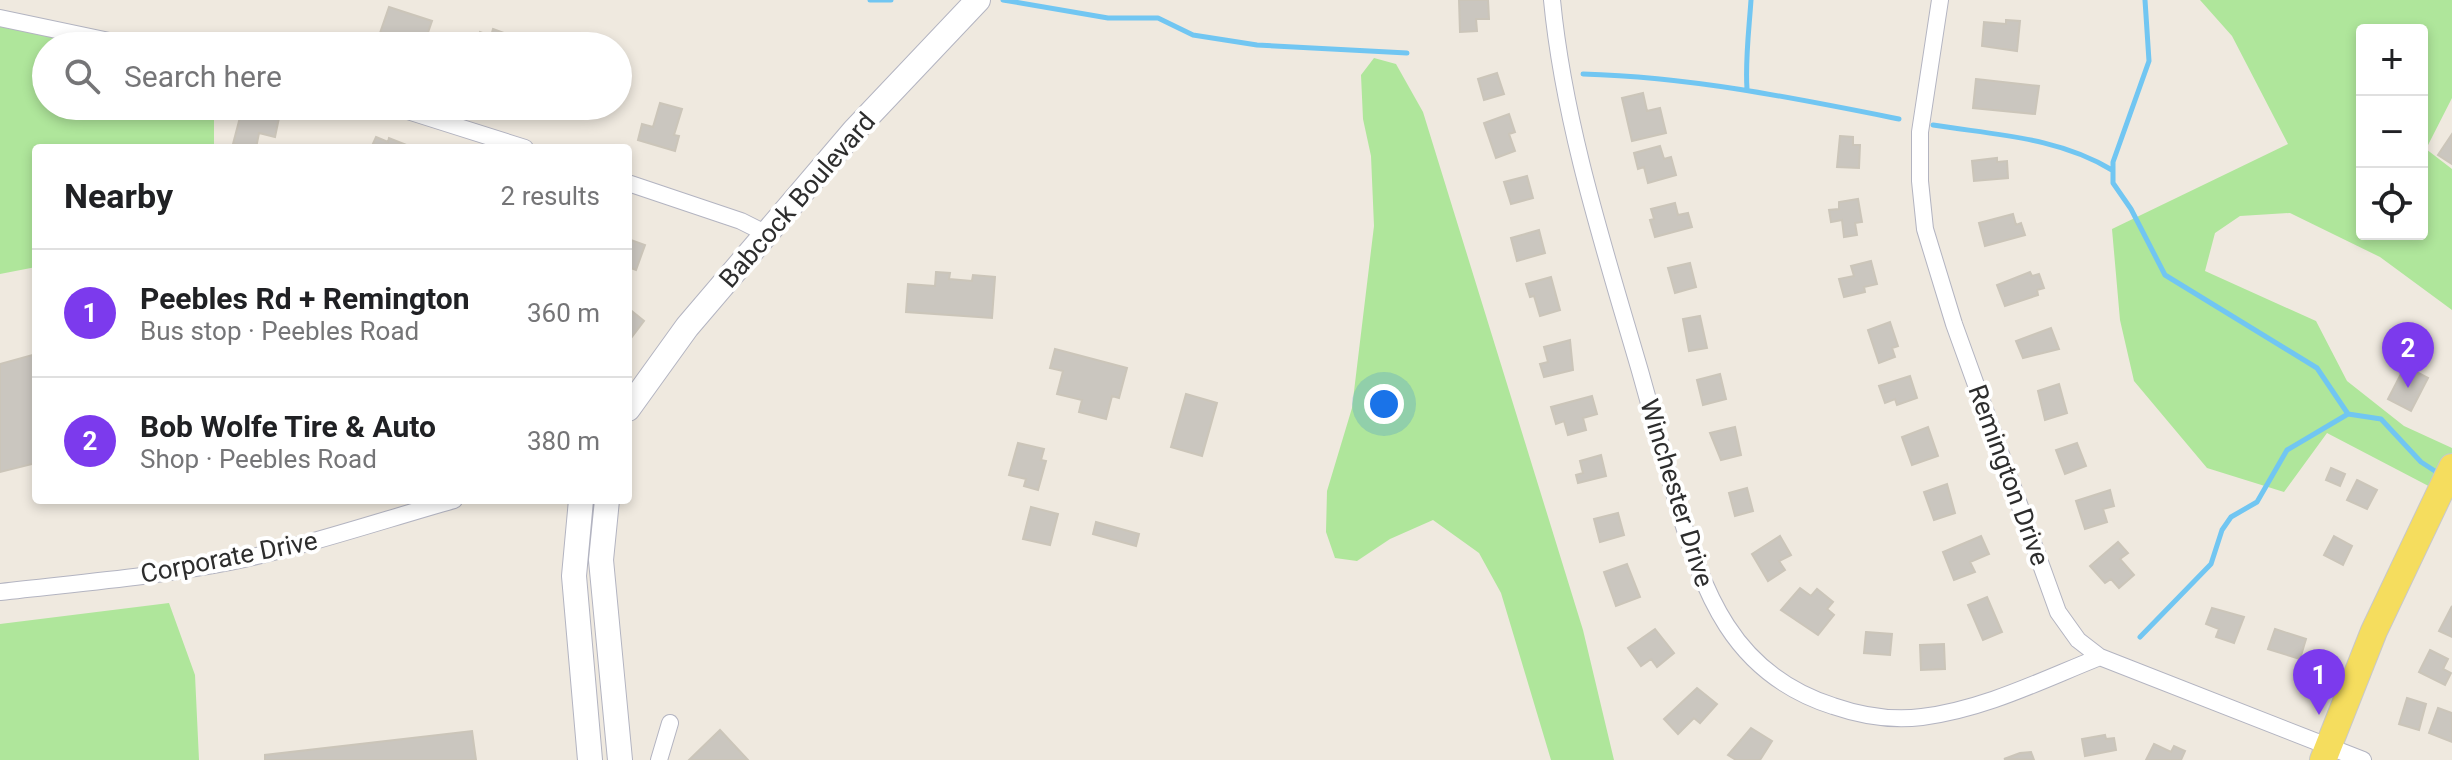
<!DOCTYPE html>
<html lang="en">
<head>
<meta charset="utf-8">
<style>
	:root { --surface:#fff; --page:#f6f6f6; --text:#202124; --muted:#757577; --line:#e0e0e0; --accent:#7c3aed }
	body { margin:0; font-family:Roboto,sans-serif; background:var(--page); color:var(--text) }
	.controls { position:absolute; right:24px; top:24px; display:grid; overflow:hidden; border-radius:8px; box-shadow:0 4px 12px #0003 }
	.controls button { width:72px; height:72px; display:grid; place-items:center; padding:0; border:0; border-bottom:2px solid var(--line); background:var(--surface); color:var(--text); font:40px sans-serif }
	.you { position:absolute; left:1384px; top:404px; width:28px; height:28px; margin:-20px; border:6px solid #fff; border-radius:50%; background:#1a73e8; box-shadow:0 0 0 12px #1a73e833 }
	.badge { display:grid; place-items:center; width:52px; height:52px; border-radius:50%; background:var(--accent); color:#fff; font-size:26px; font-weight:700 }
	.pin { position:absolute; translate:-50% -66px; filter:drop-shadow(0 2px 4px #0008) }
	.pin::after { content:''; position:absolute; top:42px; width:28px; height:24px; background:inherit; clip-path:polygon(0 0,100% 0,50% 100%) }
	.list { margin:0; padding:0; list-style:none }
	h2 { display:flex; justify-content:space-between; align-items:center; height:104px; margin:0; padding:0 32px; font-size:34px }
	h2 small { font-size:26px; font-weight:400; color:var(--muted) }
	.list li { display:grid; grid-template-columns:52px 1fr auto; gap:24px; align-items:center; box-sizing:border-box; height:128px; padding:0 32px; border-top:2px solid var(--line) }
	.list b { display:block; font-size:30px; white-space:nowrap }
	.list p { margin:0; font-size:26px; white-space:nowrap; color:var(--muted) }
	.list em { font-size:26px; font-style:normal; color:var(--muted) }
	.icon { flex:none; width:44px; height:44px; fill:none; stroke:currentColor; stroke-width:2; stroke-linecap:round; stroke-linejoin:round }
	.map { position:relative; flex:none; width:2452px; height:760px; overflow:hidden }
	.search { position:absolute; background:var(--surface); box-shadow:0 4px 12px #0003; left:32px; top:32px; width:600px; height:88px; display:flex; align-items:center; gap:20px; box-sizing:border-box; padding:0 28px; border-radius:44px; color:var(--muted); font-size:30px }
	.panel { position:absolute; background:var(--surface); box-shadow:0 4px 12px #0003; left:32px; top:144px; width:600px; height:360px; border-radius:8px }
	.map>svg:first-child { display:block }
	.green { fill:#afe69b; fill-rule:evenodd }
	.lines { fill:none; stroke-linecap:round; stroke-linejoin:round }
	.stream { stroke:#71c6f2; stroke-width:5 }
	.building { fill:#cac6bf; stroke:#cbc5b9; stroke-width:2 }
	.street-casing { stroke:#b3b4c1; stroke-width:18 }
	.secondary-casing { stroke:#b3b4c1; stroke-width:26 }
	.primary-casing { stroke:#c8c8c8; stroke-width:28 }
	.street { stroke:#fff; stroke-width:16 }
	.secondary { stroke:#fff; stroke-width:24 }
	.primary { stroke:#f5dd5e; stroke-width:26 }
	.labels { text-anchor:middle; stroke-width:8; stroke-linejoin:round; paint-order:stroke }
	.street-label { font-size:26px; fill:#2d2d2d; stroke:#fff }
</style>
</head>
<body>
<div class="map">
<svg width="2452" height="760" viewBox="0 0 2452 760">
	<rect width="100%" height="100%" fill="#efe9df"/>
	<path class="green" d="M2200,0H2452V98L2426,149L2452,169V310L2380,257L2290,213L2240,216L2215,233L2205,271L2316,321L2347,381L2404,426L2452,448V467L2440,492L2327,433L2284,492L2207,468L2134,381L2120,320L2112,229L2288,144L2232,36ZM2362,30H2422V234H2362Z
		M0,18L133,46H46V106H214V148H36V267L0,274Z
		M1374,58L1396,64L1423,112L1583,630L1614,760H1551L1501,593L1479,553L1433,520L1390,539L1357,561L1335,558L1326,532L1327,491L1352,408L1374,226L1371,156L1363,119L1361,75Z
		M169,603L195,675L199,760H0V624Z"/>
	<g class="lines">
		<path class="stream" d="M870,0H891
			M1003,0L1108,18H1158L1193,35L1257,45L1407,53
			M2145,0L2149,61L2113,162V183L2131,209L2165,275L2317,368L2348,414L2381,419L2421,462L2441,475
			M1583,74C1691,77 1794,98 1899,119
			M1747,89C1745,60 1749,30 1751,0
			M1933,125C1995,135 2058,137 2112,170
			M2140,637L2211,564L2222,530L2231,517L2257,502L2287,450L2348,414"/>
	</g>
	<path class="building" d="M1459,0H1488L1489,19H1476L1477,31L1460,32Z
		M389,7L432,21L424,44L380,33Z
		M2006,20L2020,21L2017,51L1982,46L1984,22L2006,24Z
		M493,29L507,34L505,40L517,46H476L480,32L491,36Z
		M1497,73L1504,94L1484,100L1478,79Z
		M1976,79L2039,86L2035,114L1973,108Z
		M1643,93L1647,111L1660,108L1666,133L1632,141L1622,98Z
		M660,103L682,109L674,135L679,136L675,151L638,140L642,124L653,127Z
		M243,106L280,113L275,137L259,133L256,148L233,144Z
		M1509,114L1515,132L1509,134L1515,151L1496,158L1484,123Z
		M2452,134V164L2438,155Z
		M1840,136L1853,137V145H1860L1859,168L1837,167Z
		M376,137L388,142L389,138L414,148H371Z
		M1660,146L1664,159L1671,157L1676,175L1648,183L1644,167L1638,169L1634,153Z
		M1997,158V162L2007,161L2008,178L1974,181L1972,161Z
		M1527,176L1533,198L1511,204L1504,182Z
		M1858,199L1862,222L1855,223L1857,235L1844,237L1842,220L1831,222L1829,210L1839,209V202Z
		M1675,203L1678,215L1688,213L1692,227L1655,237L1650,220L1654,219L1651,209Z
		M2013,214L2016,225L2021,223L2025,235L1985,246L1979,223Z
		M1539,230L1545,253L1517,261L1511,238Z
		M628,239L645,245L636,270L628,267Z
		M1871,261L1877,284L1864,287L1865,292L1844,297L1839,279L1854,276L1851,266Z
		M1690,263L1696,287L1675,293L1668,268Z
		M936,272L950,273L949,279L972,281L973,275L995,277L992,318L906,312L908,284L935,286Z
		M2030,272L2032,276L2039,274L2044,288L2037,290L2038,295L2005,306L1997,285Z
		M1551,277L1560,310L1540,316L1534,296L1530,297L1526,284Z
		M628,308L644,321L628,342Z
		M1700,316L1707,348L1689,351L1683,319Z
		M1890,322L1898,346L1892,348L1895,357L1879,363L1868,330Z
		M2051,328L2059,349L2023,358L2016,341Z
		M1570,340L1573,370L1544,377L1540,364L1548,362L1544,347Z
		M1055,349L1127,368L1119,398L1112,396L1106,419L1079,412L1082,400L1057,394L1063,371L1050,368Z
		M36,354V463L0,472V364Z
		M2405,366L2428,378L2411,411L2388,399Z
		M1720,374L1726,399L1703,405L1697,380Z
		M1910,376L1917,398L1897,405L1895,399L1885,403L1879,386Z
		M2059,384L2067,413L2045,420L2038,391Z
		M1186,394L1217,403L1202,456L1171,447Z
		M1592,396L1597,414L1583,418L1586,430L1568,435L1564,421L1556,424L1551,407Z
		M1735,427L1741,455L1721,460L1710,433Z
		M1928,427L1938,456L1912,465L1902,437Z
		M1018,443L1044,449L1041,460L1046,461L1038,490L1024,486L1026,479L1009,475Z
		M2077,443L2086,466L2065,474L2056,450Z
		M1601,455L1606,476L1578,483L1576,475L1583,473L1580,461Z
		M2331,468L2345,474L2340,486L2326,480Z
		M2357,480L2377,490L2367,509L2347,500Z
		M1947,484L1955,513L1934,520L1924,492Z
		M1747,488L1753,511L1735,516L1729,493Z
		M2110,490L2114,506L2103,509L2107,522L2085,529L2076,501Z
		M1031,507L1058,514L1050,545L1023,539Z
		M1618,513L1624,535L1600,542L1594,519Z
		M1096,522L1139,534L1136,546L1093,534Z
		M1780,536L1791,555L1779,561L1785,570L1768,581L1752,554Z
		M1981,536L1989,554L1970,562L1975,572L1954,580L1943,552Z
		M2334,536L2352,546L2343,565L2324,555Z
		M2118,542L2128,553L2120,559L2134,575L2119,588L2111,579L2105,583L2090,566Z
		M1627,564L1640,597L1616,606L1604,572Z
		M1800,588L1811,596L1817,589L1833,602L1827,609L1834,615L1818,635L1781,610Z
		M1987,597L2002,632L1983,640L1968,605Z
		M2452,606V637L2439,631Z
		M2212,608L2244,617L2234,643L2216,637L2219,629L2206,624Z
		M1655,629L1674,653L1657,667L1651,659L1641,666L1628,648Z
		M2275,629L2306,639L2300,659L2268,649Z
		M1866,632L1892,634L1890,655L1864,653Z
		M1944,644L1945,669L1921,670L1920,645Z
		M2430,650L2448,659L2443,669L2451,673L2445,685L2419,672Z
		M1697,688L1717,704L1700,723L1694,718L1678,734L1664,719Z
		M2407,698L2426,704L2419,730L2399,724Z
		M2438,708L2452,713V742L2429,733Z
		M1751,728L1772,741L1760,760H1736L1728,755Z
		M720,730L748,760H689Z
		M472,731L476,760H265V755Z
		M2105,735L2106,739L2114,738L2116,750L2085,756L2082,739Z
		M2154,744L2171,752L2174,746L2185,751L2181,760H2146Z
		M2031,752L2034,760L2004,759L2020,753Z"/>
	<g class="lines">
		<defs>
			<path id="street" d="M1552,0C1564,125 1605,251 1640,371C1652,414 1664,457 1676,500C1703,592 1732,674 1833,706C1862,716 1891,721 1922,717C1985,709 2042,680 2100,657
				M1940,0L1920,132V181L1925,229L1954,324L2058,612L2078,640L2100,657L2363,760
				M0,18L133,46
				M392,106L525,148
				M628,183L741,221L767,234
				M0,592C77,583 154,577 230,562C306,546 380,521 454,500
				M659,760L670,723"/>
			<path id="secondary" d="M628,409L687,327L854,131L978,0
				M581,500L574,576L590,760
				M607,500L601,560L620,760"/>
			<path id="primary" d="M2323,760L2374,631L2452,467"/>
		</defs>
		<use href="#street" class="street-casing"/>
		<use href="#secondary" class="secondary-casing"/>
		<use href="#primary" class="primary-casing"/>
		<use href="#street" class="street"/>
		<use href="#secondary" class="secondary"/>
		<use href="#primary" class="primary"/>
	</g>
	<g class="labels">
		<g class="street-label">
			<text transform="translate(797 200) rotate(-49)" y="9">Babcock Boulevard</text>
			<text transform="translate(2009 475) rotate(70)" y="9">Remington Drive</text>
			<text transform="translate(1677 493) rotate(73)" y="9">Winchester Drive</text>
			<text transform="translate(229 557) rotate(-11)" y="9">Corporate Drive</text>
		</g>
	</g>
</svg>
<div class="controls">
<button>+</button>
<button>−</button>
<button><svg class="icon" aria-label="locate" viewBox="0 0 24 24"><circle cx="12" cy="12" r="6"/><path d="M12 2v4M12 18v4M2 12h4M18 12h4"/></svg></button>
</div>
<div class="you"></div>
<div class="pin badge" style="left:2319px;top:715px">1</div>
<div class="pin badge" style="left:2408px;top:388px">2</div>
<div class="search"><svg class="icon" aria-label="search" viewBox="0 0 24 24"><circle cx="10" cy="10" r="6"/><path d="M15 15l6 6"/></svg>Search here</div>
<section class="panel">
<h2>Nearby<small>2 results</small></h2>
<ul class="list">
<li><span class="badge">1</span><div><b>Peebles Rd + Remington</b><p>Bus stop · Peebles Road</p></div><em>360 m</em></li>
<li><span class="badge">2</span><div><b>Bob Wolfe Tire &amp; Auto</b><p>Shop · Peebles Road</p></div><em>380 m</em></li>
</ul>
</section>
</div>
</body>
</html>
